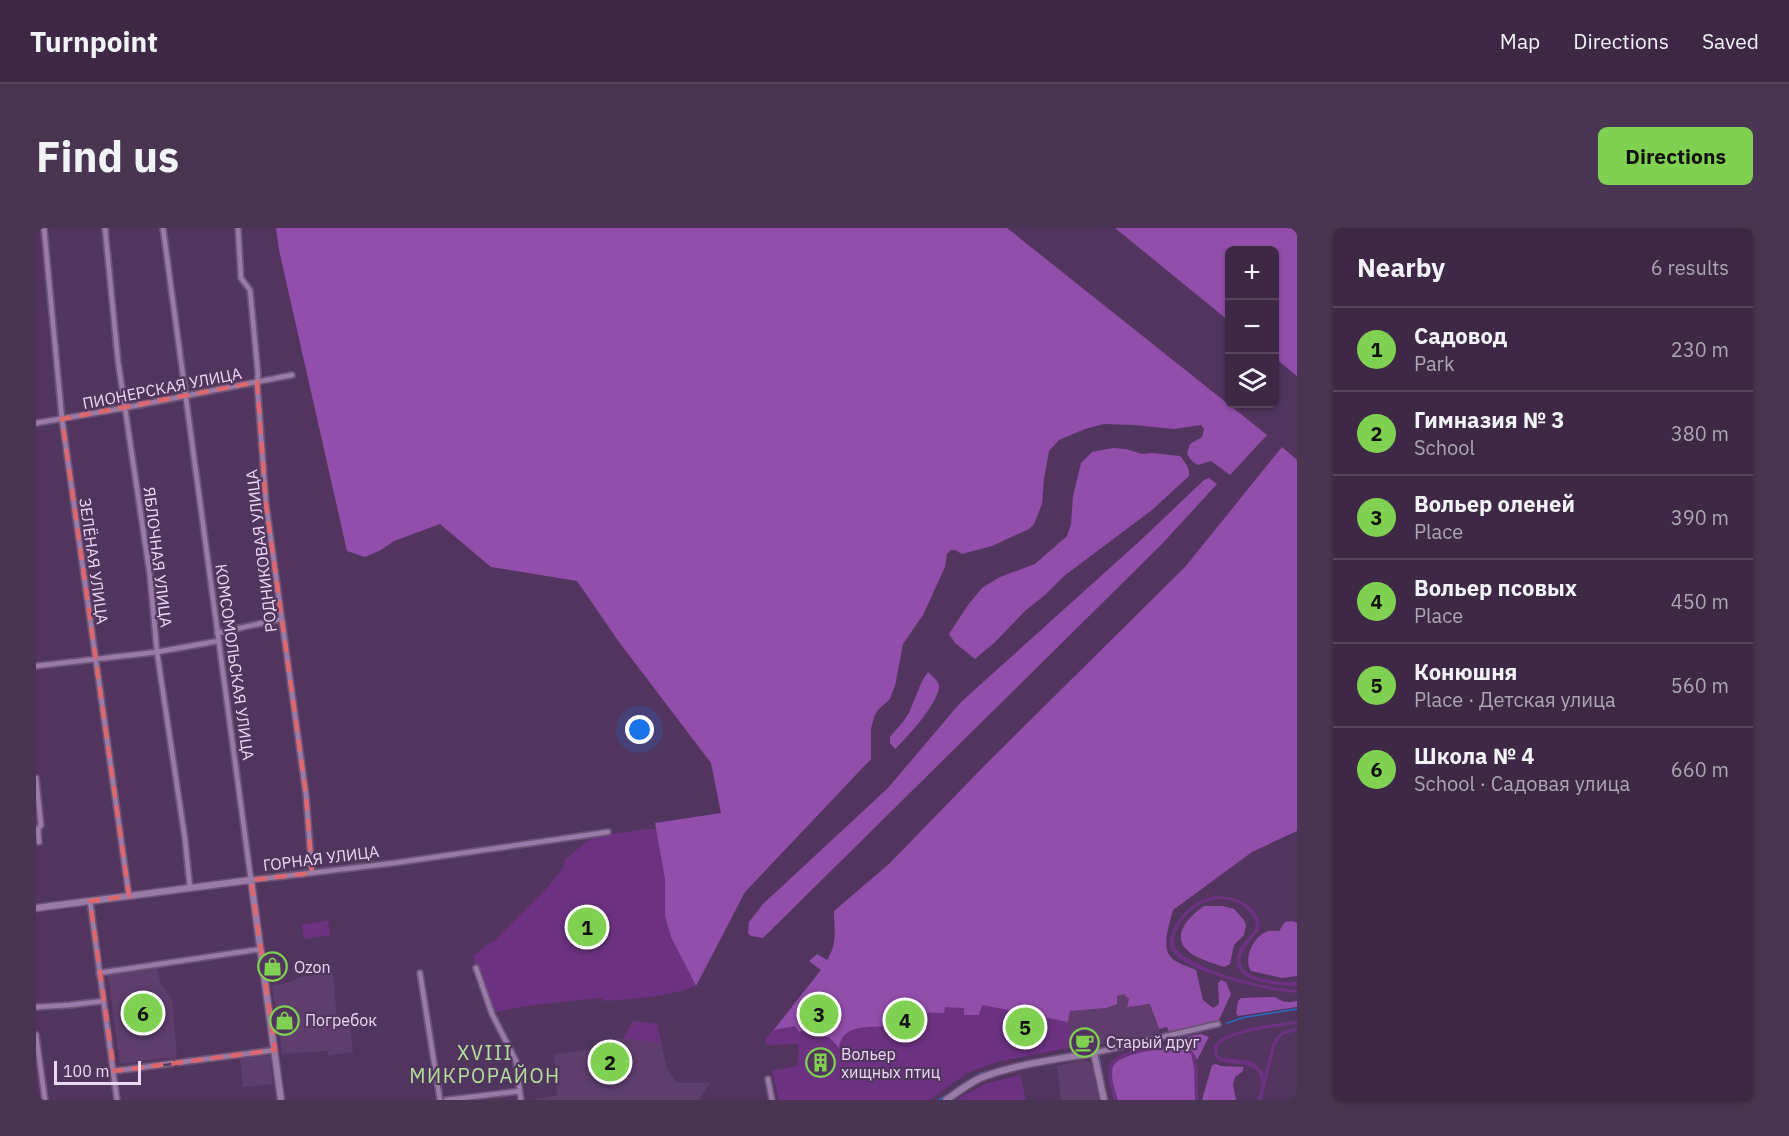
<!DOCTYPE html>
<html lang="en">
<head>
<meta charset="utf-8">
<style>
	:root { --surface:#3e2846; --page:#493451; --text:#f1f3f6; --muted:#ada6b3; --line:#57445f; --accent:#80d052 }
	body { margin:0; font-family:"IBM Plex Sans",sans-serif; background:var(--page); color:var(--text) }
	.controls { position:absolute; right:18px; top:18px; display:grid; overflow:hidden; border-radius:9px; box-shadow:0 2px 4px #0004 }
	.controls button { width:54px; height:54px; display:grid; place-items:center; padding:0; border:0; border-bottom:2px solid var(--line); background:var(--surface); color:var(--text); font:30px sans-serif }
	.scale { position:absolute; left:18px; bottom:15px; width:87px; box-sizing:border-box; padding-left:6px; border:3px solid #ead9f2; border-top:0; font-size:16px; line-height:21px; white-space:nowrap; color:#ead9f2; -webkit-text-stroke:4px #52355e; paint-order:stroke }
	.you { position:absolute; left:604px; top:502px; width:21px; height:21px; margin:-15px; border:4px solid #fff; border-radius:50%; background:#1a73e8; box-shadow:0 0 0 9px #1a73e833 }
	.badge { display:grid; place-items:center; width:39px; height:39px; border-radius:50%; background:var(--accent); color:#111; font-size:20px; font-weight:700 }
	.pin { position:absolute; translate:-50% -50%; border:3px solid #fff; box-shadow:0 2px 6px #0006 }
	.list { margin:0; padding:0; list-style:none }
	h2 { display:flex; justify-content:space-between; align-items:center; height:78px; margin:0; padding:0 24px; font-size:26px }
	h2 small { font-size:20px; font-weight:400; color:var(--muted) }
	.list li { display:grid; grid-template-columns:39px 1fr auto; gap:18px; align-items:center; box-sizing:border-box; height:84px; padding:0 24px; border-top:2px solid var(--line) }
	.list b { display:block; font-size:22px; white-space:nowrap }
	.list p { margin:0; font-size:20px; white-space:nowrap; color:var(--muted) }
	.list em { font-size:20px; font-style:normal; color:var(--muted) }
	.icon { flex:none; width:33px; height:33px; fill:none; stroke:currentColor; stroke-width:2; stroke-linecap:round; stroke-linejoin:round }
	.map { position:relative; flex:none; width:1261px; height:872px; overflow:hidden; border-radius:9px }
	header { display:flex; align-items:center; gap:36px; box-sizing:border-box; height:84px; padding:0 30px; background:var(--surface); border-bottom:2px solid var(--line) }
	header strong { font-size:28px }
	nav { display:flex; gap:33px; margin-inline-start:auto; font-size:21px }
	.intro { display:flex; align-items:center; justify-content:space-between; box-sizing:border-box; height:144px; padding:0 36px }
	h1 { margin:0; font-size:42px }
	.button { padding:15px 27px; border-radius:9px; background:var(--accent); color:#111; font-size:21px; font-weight:700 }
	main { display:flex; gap:36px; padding:0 36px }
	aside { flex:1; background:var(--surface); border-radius:9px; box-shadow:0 2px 4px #0004 }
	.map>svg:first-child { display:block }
	.built { fill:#5f3d6d }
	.green { fill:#6c3281 }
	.forest { fill:#914eaa }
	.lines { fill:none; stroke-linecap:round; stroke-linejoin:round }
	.stream { stroke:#276ec6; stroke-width:1.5 }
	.street-casing { stroke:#6d5477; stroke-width:8 }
	.secondary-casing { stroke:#6d5477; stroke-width:9 }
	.street { stroke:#9a7aa7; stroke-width:4.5 }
	.secondary { stroke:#9a7aa7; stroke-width:6 }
	.oneway { fill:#563862 }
	.marked { fill:none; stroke:#dd666f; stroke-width:4.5; stroke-dasharray:12 8; stroke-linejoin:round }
	.labels { text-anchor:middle; stroke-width:4.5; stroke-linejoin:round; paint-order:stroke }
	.street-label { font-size:16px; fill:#ead9f2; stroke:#52355e }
	.poi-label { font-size:16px; fill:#ead9f2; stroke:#52355e; text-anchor:start }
	.quarter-label { font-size:20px; letter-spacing:1.5px; fill:#b4e09e; stroke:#52355e }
</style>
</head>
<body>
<header>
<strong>Turnpoint</strong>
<nav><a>Map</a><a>Directions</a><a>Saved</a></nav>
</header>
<div class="intro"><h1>Find us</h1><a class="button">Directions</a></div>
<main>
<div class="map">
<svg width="1261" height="872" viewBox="0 0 1261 872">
	<rect width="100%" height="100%" fill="#52355e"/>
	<path class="built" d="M121,741L125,756L136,772L141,829L84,836L72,747Z
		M297,744L301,791L313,789L317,824L292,828L291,823L246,826L236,758L257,753L264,749Z
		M1088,766L1093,771L1091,778L1114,776L1124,806L1083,815L1077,811L1064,817L1037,821L1032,794L1034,783L1070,780L1081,768Z
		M597,793L621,796L631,841L641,855H674L662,872H495L521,867L518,826L544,823L560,819L568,811L588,810Z
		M234,827L237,856L207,859L204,831Z
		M1046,832L1054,834L1057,841L1063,872H1025L1021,838Z"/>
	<path class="green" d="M612,601H621L629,651V688L635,709L660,758C630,769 600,771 568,773L565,770C529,774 494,776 459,784L437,728L449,718L459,712L511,660L528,639V632L558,608Z
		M1179,668C1199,668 1226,677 1223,702C1218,709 1212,714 1208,721C1191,752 1242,754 1261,754V758C1239,757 1187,755 1204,720C1209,712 1218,707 1220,697C1215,674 1187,665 1167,675C1152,682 1134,703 1139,720C1161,744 1229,760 1261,762V765C1237,764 1142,744 1134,719C1132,710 1137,700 1142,693C1151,680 1163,671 1179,668Z
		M292,692L294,707L268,711L266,697Z
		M785,742L1032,794L1037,819L961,834L931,845L894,872H743L736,843L761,838L763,821L762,816L731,817L729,812Z
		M597,793L621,796L625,815L588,810Z
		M1261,793V796C1241,799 1193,803 1181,819V826L1186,830L1208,832L1217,834L1228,845C1238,823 1230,804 1261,800V803L1246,807L1239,817L1226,872H1222C1239,812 1173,854 1178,818C1190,800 1240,796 1261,793Z
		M1135,816L1148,818L1157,824L1162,840V872H1159L1157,833C1133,828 1098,815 1078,836L1076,847L1082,872H1078C1075,861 1069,845 1075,834C1083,822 1122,818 1135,816Z
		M984,847L990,872H919L949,856Z"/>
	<path class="forest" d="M240,0H971L1231,207L1194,247L1175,233L1162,237L1156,233L1151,226L1154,216L1166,209L1168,201L1165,197L1138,201L1098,197L1068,196L1049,201L1023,212L1013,223L1008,251L1006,276L998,296L993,301L956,318L926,326L919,322H915L911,326L909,339L887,387L867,416L859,458L854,471L842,482L838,489L835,501V531L709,664L660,758L635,709L629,688V651L619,595L685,585L675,535L583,414L541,353L455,339L404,296L358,313L345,322L329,329L311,323L243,22Z
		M1079,0H1261V148L1239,130L1238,22H1194L1193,93Z
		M1246,219L1261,232V603L1216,624L1137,682C1134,695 1123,722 1138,732C1144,736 1153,739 1160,742L1167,772L1177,780L1183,776L1182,755L1185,752L1190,754L1195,766L1182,794L1133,804L1131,799L1123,801L1114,776L1091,779L1093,771L1088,766L1081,768V776L1070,780L1034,783L1032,794L946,777L943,787H928V780L909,779L908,785L862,784L858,786L853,798C834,800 806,795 803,820L794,810L783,806L793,788L773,780L765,799L772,802L763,804L759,798L738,802L785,742L773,733L781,726L791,732C802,715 798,702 798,683L853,636L952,534L1149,339Z
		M1077,220L1090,221L1106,226L1116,225L1144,228C1149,234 1154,240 1153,248L1116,282L1028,348L1009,367L990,382L958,415L939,431L919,415L913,406L932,377L946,360L964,349L999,336L1031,308L1035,296L1037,268L1045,235L1056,224Z
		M1173,250L1181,256L1126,316L727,710L715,708L712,705L713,694L727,676L852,560L924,475L1106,311L1168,252Z
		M892,444C896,448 904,454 903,459C902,475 871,510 859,521L854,515V509C862,499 871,491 875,480C881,467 883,456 892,444Z
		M1168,678H1187L1198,681L1208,692L1210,698L1208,707L1198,717L1194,736L1188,739C1179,736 1169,733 1161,729C1131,713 1148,692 1168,678Z
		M1256,693L1261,695V748L1246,750L1215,743C1207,732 1217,710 1228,705C1233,702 1238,703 1243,703L1249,694Z
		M1239,769C1246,774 1252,775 1261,773V779L1202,788L1200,785L1202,773L1205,770Z
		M1165,806L1173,809L1161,832C1155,817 1150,821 1139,814V811Z
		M1135,819L1147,821L1155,826L1158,840L1159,872H1082C1079,862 1074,849 1077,839C1082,825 1122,822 1135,819Z
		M1180,836L1185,838L1208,839L1206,844L1199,849L1197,857L1200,872H1166L1176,837Z"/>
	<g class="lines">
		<path class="stream" d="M1191,795L1210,789L1261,781
			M1082,817L1112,810
			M1063,828L1071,872
			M1013,829L1045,823
			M943,846L979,836
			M903,872L935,851"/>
		<defs>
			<path id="street" d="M8,0L26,191L93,668
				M69,0L82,133L114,348L121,424L149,611L154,660
				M127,0L215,652L358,635L572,604
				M202,0L205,50L214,62L222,146L221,154L230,276L270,567L276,645
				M0,195L88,180L256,147
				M181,405L245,391
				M0,438L121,424L182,413
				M0,550L5,597L2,601L3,614
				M54,673L81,872
				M440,740L456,786L480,833L485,872
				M63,745L225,721
				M384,745L404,872
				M0,779L34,777L67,773
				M0,807L9,872
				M1058,825L1182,796
				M78,843L239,822
				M732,851L736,872
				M410,872L484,863"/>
			<path id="secondary" d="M0,680L215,652L245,872
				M910,872C920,865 931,857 942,851C974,837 1023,831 1058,825L1068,872"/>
		</defs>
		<use href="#street" class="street-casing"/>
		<use href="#secondary" class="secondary-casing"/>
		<use href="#street" class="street"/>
		<use href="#secondary" class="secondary"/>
	</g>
	<defs><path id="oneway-solid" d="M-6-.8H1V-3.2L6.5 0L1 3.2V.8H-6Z" transform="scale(1.5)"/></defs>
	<use class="oneway" href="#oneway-solid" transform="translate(136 836) rotate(-8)"/>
	<path class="marked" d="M221,154L230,276L270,567L276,645L215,652L239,822L78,843L54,673L93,668L26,191Z"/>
	<defs>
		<symbol id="shop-ring" viewBox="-11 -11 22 22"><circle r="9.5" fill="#52355e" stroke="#80d052" stroke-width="1.5"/><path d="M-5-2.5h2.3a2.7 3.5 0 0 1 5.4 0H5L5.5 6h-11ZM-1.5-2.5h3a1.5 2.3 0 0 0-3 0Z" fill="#80d052"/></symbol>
		<symbol id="cafe-ring" viewBox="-11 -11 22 22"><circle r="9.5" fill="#52355e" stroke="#80d052" stroke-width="1.5"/><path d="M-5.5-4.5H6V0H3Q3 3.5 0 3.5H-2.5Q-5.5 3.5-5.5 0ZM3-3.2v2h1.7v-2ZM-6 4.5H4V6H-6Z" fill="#80d052"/></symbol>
		<symbol id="building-ring" viewBox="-11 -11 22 22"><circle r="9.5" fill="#52355e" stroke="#80d052" stroke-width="1.5"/><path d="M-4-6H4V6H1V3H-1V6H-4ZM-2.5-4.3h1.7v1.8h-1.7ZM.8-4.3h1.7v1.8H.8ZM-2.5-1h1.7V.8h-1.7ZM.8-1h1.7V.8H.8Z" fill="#80d052"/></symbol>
	</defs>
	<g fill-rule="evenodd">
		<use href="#shop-ring" x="220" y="722" width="33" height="33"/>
		<use href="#shop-ring" x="232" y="776" width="33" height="33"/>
		<use href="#cafe-ring" x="1032" y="798" width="33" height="33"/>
		<use href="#building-ring" x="768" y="818" width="33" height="33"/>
	</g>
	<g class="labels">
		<g class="street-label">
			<text transform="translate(126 160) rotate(-11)" y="6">ПИОНЕРСКАЯ УЛИЦА</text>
			<text transform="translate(225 323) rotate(-97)" y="6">РОДНИКОВАЯ УЛИЦА</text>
			<text transform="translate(122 329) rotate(83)" y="6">ЯБЛОЧНАЯ УЛИЦА</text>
			<text transform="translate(58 333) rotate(82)" y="6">ЗЕЛЁНАЯ УЛИЦА</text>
			<text transform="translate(199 434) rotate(82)" y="6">КОМСОМОЛЬСКАЯ УЛИЦА</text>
			<text transform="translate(285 630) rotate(-7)" y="6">ГОРНАЯ УЛИЦА</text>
		</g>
		<g class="poi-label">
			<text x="258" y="745">Ozon</text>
			<text x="269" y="798">Погребок</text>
			<text x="1070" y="820">Старый друг</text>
			<text x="805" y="832">Вольер<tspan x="805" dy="18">хищных птиц</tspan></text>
		</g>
		<g class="quarter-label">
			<text x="449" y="832">XVIII<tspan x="449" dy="23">МИКРОРАЙОН</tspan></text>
		</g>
	</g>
</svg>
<div class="controls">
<button>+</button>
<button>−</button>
<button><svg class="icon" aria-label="layers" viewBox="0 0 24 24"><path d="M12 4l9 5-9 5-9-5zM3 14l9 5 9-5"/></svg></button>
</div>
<div class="scale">100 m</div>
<div class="you"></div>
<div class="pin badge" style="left:551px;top:699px">1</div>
<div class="pin badge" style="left:574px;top:834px">2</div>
<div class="pin badge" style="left:783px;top:786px">3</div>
<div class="pin badge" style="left:869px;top:792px">4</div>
<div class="pin badge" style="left:989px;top:799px">5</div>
<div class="pin badge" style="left:107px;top:785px">6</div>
</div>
<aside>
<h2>Nearby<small>6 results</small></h2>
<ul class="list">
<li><span class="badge">1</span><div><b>Садовод</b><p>Park</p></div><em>230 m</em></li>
<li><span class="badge">2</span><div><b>Гимназия № 3</b><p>School</p></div><em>380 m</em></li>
<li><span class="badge">3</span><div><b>Вольер оленей</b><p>Place</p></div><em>390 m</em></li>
<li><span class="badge">4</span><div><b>Вольер псовых</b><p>Place</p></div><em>450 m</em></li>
<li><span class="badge">5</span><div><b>Конюшня</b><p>Place · Детская улица</p></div><em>560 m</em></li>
<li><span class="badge">6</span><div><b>Школа № 4</b><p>School · Садовая улица</p></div><em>660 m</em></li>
</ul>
</aside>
</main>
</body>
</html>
